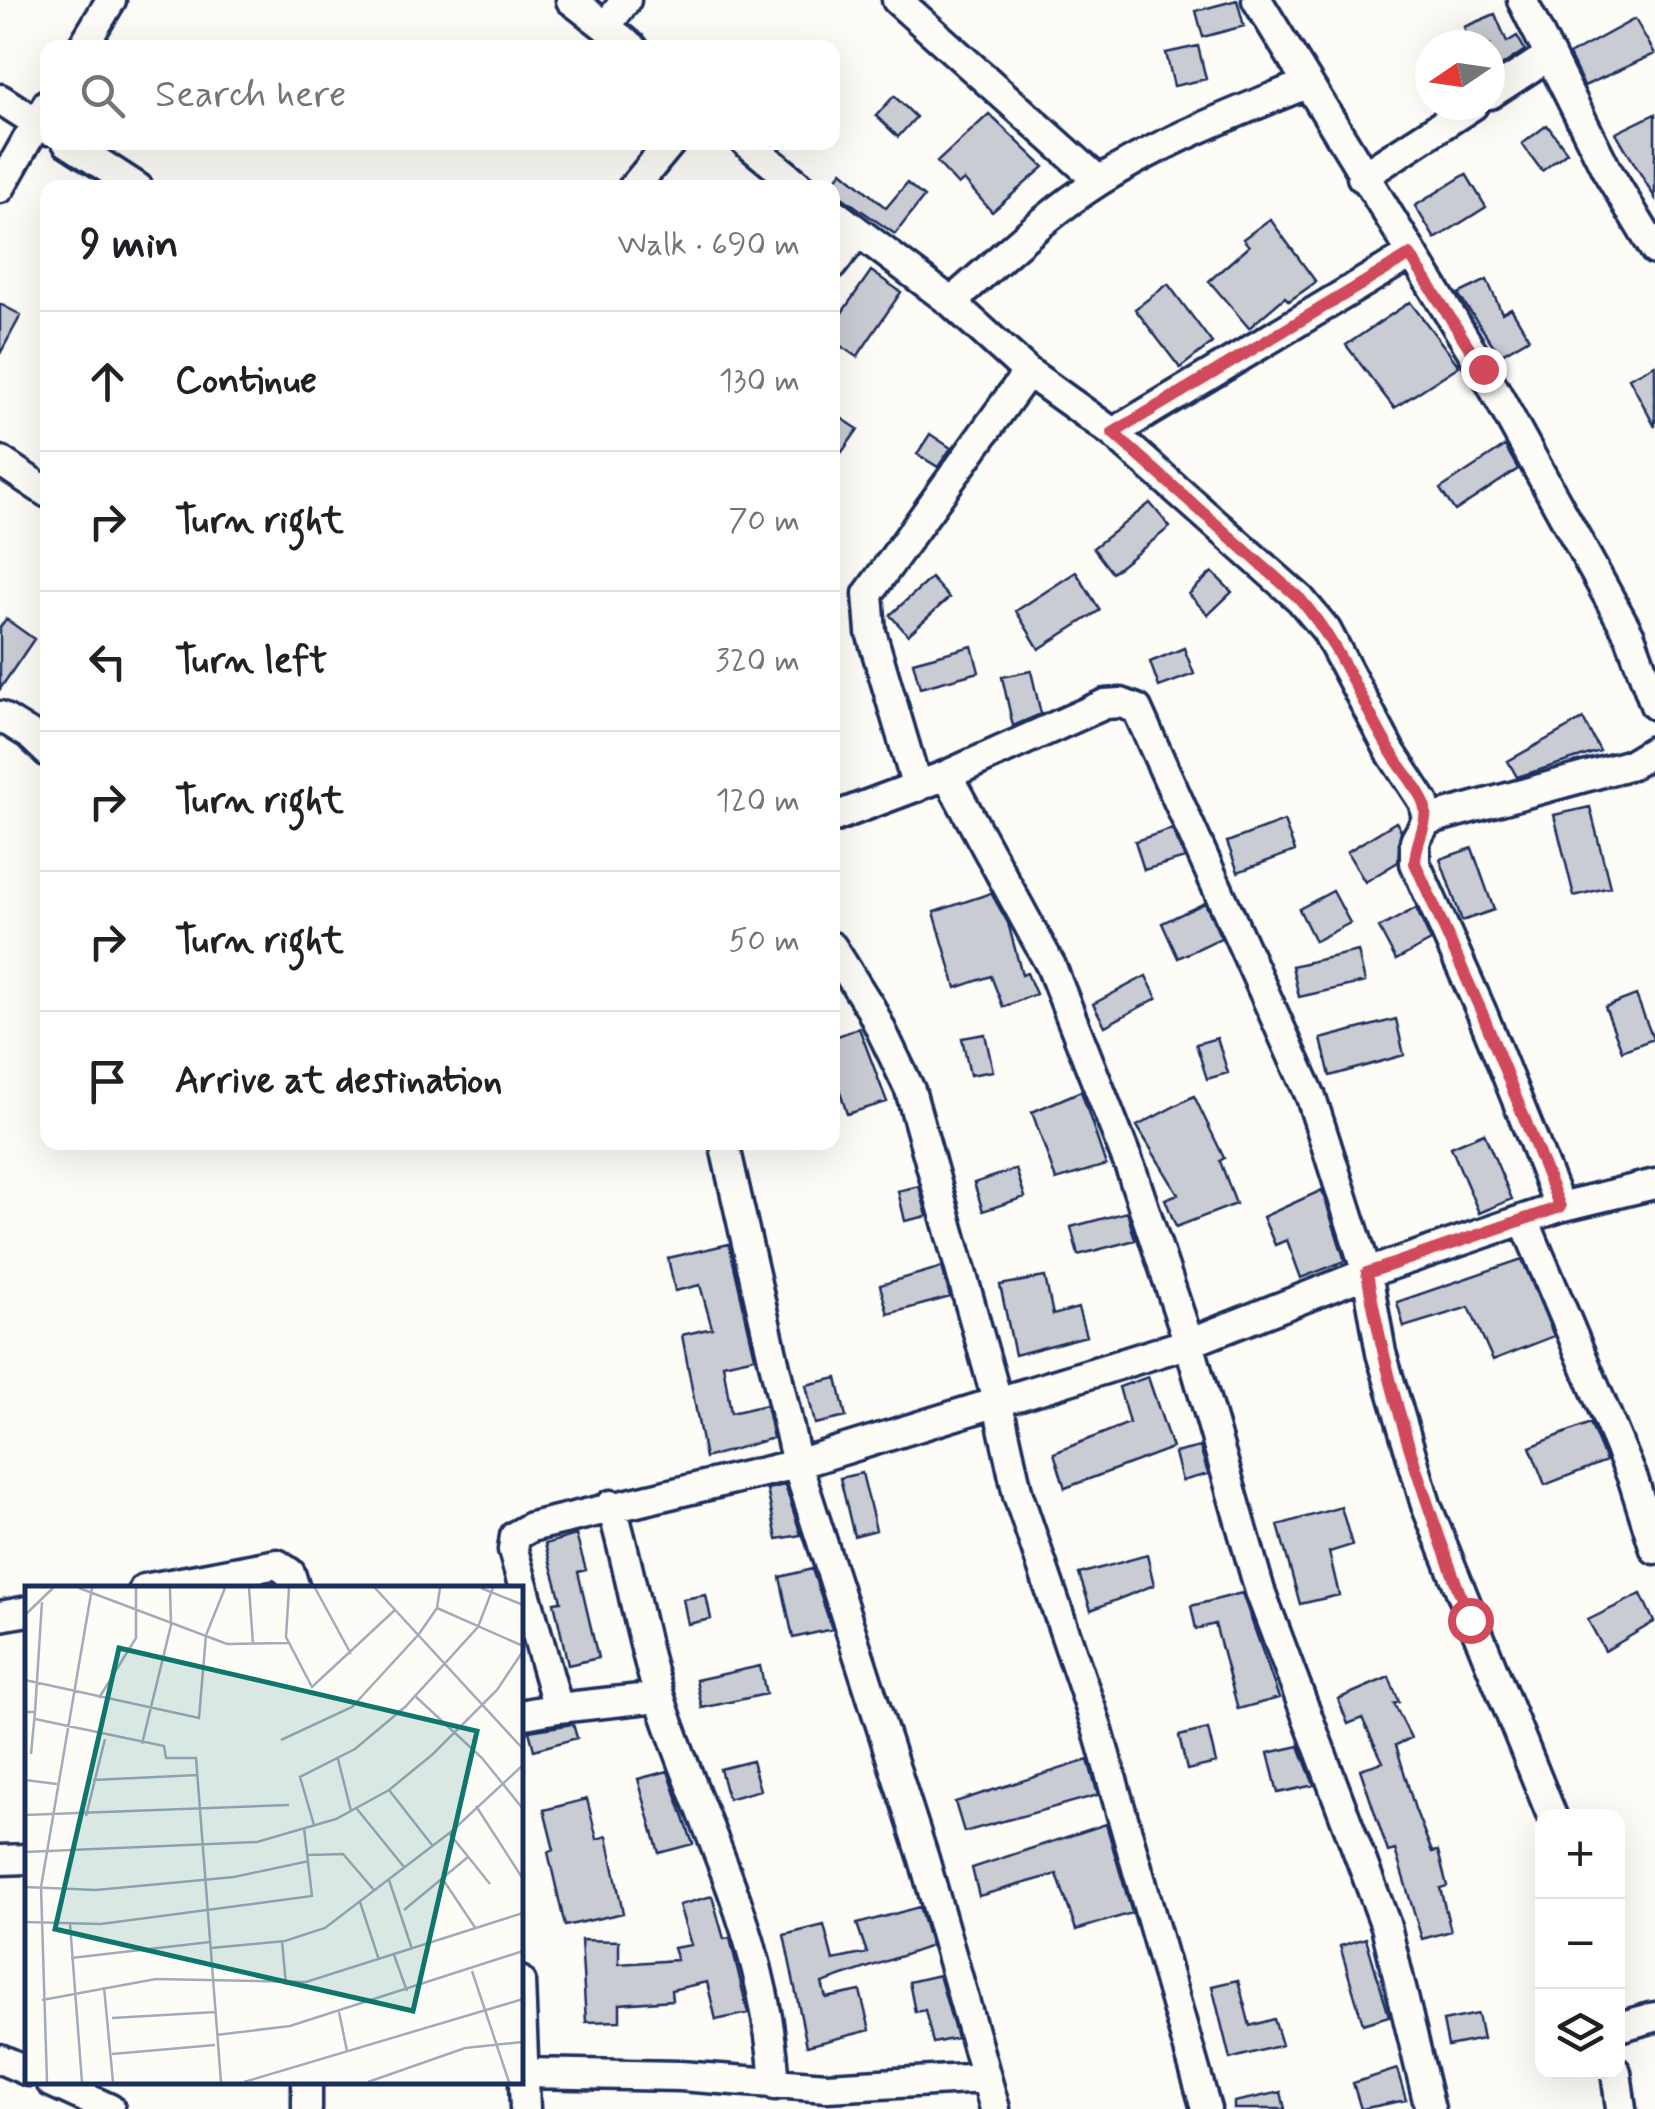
<!DOCTYPE html>
<html lang="en">
<head>
<meta charset="utf-8">
<style>
	:root { --surface:#fff; --page:#f6f6f6; --text:#202124; --muted:#757577; --line:#e0e0e0 }
	body { margin:0; font-family:Mynerve,sans-serif; background:var(--page); color:var(--text) }
	.controls { position:absolute; right:30px; bottom:30px; display:grid; overflow:hidden; border-radius:20px; box-shadow:0 10px 40px #0002 }
	.controls button { width:90px; height:90px; display:grid; place-items:center; padding:0; border:0; border-bottom:2px solid var(--line); background:var(--surface); color:var(--text); font:50px sans-serif }
	.compass { position:absolute; left:1415px; top:30px; width:90px; height:90px; border-radius:50%; background:var(--surface); box-shadow:0 10px 40px #0002; rotate:257deg }
	.stop { position:absolute; width:30px; height:30px; margin:-22px; border:8px solid #d1495b; border-radius:50%; background:#fff }
	.stop.end { background:#d1495b; border-color:#fff; box-shadow:0 2px 10px #0008 }
	.list { margin:0; padding:0; list-style:none }
	h2 { display:flex; justify-content:space-between; align-items:center; height:130px; margin:0; padding:0 40px; font-size:42px }
	h2 small { font-size:32px; font-weight:400; color:var(--muted) }
	.list li { display:grid; grid-template-columns:65px 1fr auto; gap:30px; align-items:center; box-sizing:border-box; height:140px; padding:0 40px; border-top:2px solid var(--line) }
	.list b { display:block; font-size:38px; white-space:nowrap }
	.list em { font-size:32px; font-style:normal; color:var(--muted) }
	.icon { flex:none; width:55px; height:55px; fill:none; stroke:currentColor; stroke-width:2; stroke-linecap:round; stroke-linejoin:round }
	.map { position:relative; flex:none; width:1655px; height:2109px; overflow:hidden }
	.search { position:absolute; background:var(--surface); box-shadow:0 10px 40px #0002; left:40px; top:40px; width:800px; height:110px; display:flex; align-items:center; gap:25px; box-sizing:border-box; padding:0 35px; border-radius:20px; color:var(--muted); font-size:38px }
	.panel { position:absolute; background:var(--surface); box-shadow:0 10px 40px #0002; left:40px; top:180px; width:800px; height:970px; border-radius:20px }
	.map>svg:first-child { display:block }
	.building { fill:#c9ccd3; stroke:#1b2f5e; stroke-width:2.5 }
	.lines { fill:none; stroke-linecap:round; stroke-linejoin:round }
	.minor-casing { stroke:#1b2f5e; stroke-width:35 }
	.minor { stroke:#fdfcf7; stroke-width:28 }
	.route { stroke:#d1495b; stroke-width:12 }
	.inset-road { fill:none; stroke:#a3aaba; stroke-width:2.5 }
	.view { fill:#0f766e; fill-opacity:0.15; stroke:#0f766e; stroke-width:5 }
	.inset-edge { fill:none; stroke:#1b2f5e; stroke-width:5 }
</style>
</head>
<body>
<div class="map">
<svg width="1655" height="2109" viewBox="0 0 1655 2109">
	<rect width="100%" height="100%" fill="#fdfcf7"/>
	<filter id="ink" filterUnits="userSpaceOnUse"><feTurbulence type="fractalNoise" baseFrequency=".01" numOctaves="2"/><feDisplacementMap in="SourceGraphic" scale="20" xChannelSelector="R" yChannelSelector="G"/><feConvolveMatrix kernelMatrix="1 2 1 2 8 2 1 2 1" color-interpolation-filters="sRGB"/></filter>
	<g filter="url(#ink)">
		<path class="building" d="M1237,0L1244,26L1203,37L1196,11Z
			M1495,14L1507,42L1517,36L1525,50L1497,69L1490,45H1471L1464,27Z
			M1635,19L1655,54L1584,86L1569,55Z
			M1198,46L1206,79L1174,86L1166,53Z
			M894,96L916,117L898,137L876,116Z
			M989,114L1044,167L992,212L964,180L958,185L937,162Z
			M1655,114V198L1616,133Z
			M1547,125L1567,152L1542,171L1522,144Z
			M842,171L886,208L907,183L924,197L895,234L829,188Z
			M1466,174L1486,207L1435,239L1415,206Z
			M1270,219L1316,282L1289,301L1285,297L1249,328L1209,281L1249,246L1243,239Z
			M871,271L901,292L857,357L832,340V327Z
			M1487,280L1502,313L1511,308L1529,338L1500,355L1458,294Z
			M1168,284L1212,343L1180,368L1135,309Z
			M1410,302L1459,366L1394,408L1346,345Z
			M0,304L21,315L0,354Z
			M1655,365V427L1629,378Z
			M832,412L858,429L842,452L832,445Z
			M930,434L951,448L938,467L917,454Z
			M1505,446L1518,469L1455,511L1440,489Z
			M1150,503L1170,527L1112,573L1093,548Z
			M1076,572L1100,610L1039,649L1016,611Z
			M1212,572L1232,592L1208,615L1189,594Z
			M931,578L949,598L908,635L890,615Z
			M6,619L34,639L0,689V627Z
			M972,646L979,672L920,688L913,662Z
			M1184,648L1194,674L1159,687L1150,662Z
			M1031,671L1041,714L1013,726L1002,677Z
			M1583,719L1600,751L1517,777L1508,761Z
			M1590,807L1610,887L1574,896L1554,815Z
			M1284,821L1295,851L1238,872L1227,842Z
			M1396,822L1401,830L1398,862L1365,882L1347,852Z
			M1172,829L1185,858L1144,870L1135,841Z
			M1472,848L1494,910L1462,921L1440,859Z
			M1333,891L1350,923L1315,941L1299,909Z
			M991,893L1008,923L1022,975L1027,973L1036,994L1003,1007L991,976L956,988L934,912Z
			M1205,903L1221,938L1178,958L1162,923Z
			M1416,908L1431,941L1396,960L1379,928Z
			M1358,951L1365,982L1299,997L1292,966Z
			M1146,976L1157,998L1105,1026L1093,1004Z
			M1636,995L1653,1039L1622,1051L1605,1007Z
			M1396,1019L1404,1055L1330,1076L1321,1039Z
			M859,1028L887,1102L847,1114L837,1082L832,1083V1038Z
			M985,1034L993,1071L970,1075L962,1038Z
			M1217,1038L1228,1073L1207,1079L1196,1044Z
			M1081,1091L1106,1165L1056,1180L1032,1112Z
			M1194,1096L1224,1158L1220,1161L1236,1204L1176,1227L1165,1199L1178,1194L1137,1126Z
			M1484,1133L1512,1199L1479,1213L1451,1147Z
			M1016,1169L1025,1197L983,1211L974,1183Z
			M919,1186L927,1216L905,1221L898,1191Z
			M1322,1190L1345,1261L1301,1278L1287,1240L1275,1245L1263,1217Z
			M1127,1212L1135,1240L1078,1255L1071,1227Z
			M729,1244L755,1357L723,1364L731,1413L766,1405L773,1438L705,1458L682,1335L712,1328L700,1285L675,1291L668,1258Z
			M1522,1259L1554,1336L1493,1360L1469,1307L1404,1327L1397,1302Z
			M942,1267L950,1297L888,1314L880,1285Z
			M1045,1277L1053,1315L1078,1308L1086,1336L1015,1355L1000,1285Z
			M1148,1377L1172,1448L1065,1488L1054,1453L1129,1423L1119,1387Z
			M837,1378L846,1417L815,1424L806,1385Z
			M1590,1423L1606,1461L1545,1485L1530,1447Z
			M1200,1447L1208,1474L1182,1481L1175,1453Z
			M862,1473L876,1530L854,1536L840,1478Z
			M785,1485L801,1535L777,1539L767,1489Z
			M1341,1507L1352,1545L1329,1552L1339,1595L1300,1604L1278,1525Z
			M576,1535L586,1570L578,1572L598,1658L568,1665L554,1602L561,1601L545,1544Z
			M1147,1555L1154,1585L1091,1610L1079,1574Z
			M812,1569L832,1629L793,1638L780,1577Z
			M1242,1593L1279,1698L1238,1709L1215,1624L1196,1629L1191,1606Z
			M1641,1594L1654,1622L1605,1651L1588,1620Z
			M706,1595L711,1619L688,1624L683,1599Z
			M760,1666L766,1694L702,1708L696,1680Z
			M1389,1677L1399,1702L1394,1704L1411,1738L1396,1745L1415,1809L1432,1852L1438,1851L1447,1886L1440,1888L1451,1931L1422,1939L1395,1850L1388,1852L1360,1769L1383,1762L1362,1718L1348,1724L1338,1699Z
			M573,1724L577,1738L534,1750L529,1731Z
			M1208,1729L1216,1763L1187,1770L1179,1736Z
			M1299,1746L1314,1785L1278,1793L1268,1753Z
			M1088,1760L1098,1795L964,1832L955,1802Z
			M752,1761L760,1790L728,1799L720,1769Z
			M668,1771L693,1844L659,1853L638,1779Z
			M587,1799L597,1839L607,1836L623,1913L565,1926L548,1852L554,1850L544,1810Z
			M1106,1824L1132,1913L1076,1930L1057,1874L979,1896L972,1868Z
			M712,1896L724,1939L730,1938L748,2013L716,2020L707,1982L671,1990L672,2000L620,2004V2021L586,2022L581,1940L619,1941V1964L677,1960L673,1948L691,1945L679,1905Z
			M919,1907L931,1946L822,1983L826,1998L860,1991L870,2030L807,2046L784,1935L824,1925L833,1960L867,1953L857,1924Z
			M1366,1938L1389,2016L1363,2024L1340,1946Z
			M939,1975L957,2038L933,2043L925,2010L915,2012L909,1982Z
			M1238,1980L1250,2026L1274,2019L1282,2045L1230,2059L1212,1986Z
			M1478,2014L1483,2039L1448,2046L1443,2021Z
			M1397,2069L1406,2100L1361,2109L1353,2083Z
			M1281,2092L1285,2109H1234V2102Z"/>
		<g class="lines">
			<defs>
				<path id="minor" d="M571,0L633,48
					M897,0L1099,181
					M1257,0L1483,369L1630,636L1655,705
					M1522,0L1606,169L1655,250
					M607,25L626,0
					M82,48L111,0
					M1490,94L1550,55
					M0,99L48,130
					M67,142L138,188
					M746,142L802,188
					M1362,177L1473,105
					M0,188L48,103
					M633,188L671,142
					M832,212L951,302L1028,372L1113,433L1300,599L1326,630L1390,751L1424,803L1427,820L1415,841V863L1482,1013L1560,1207
					M832,265L858,232
					M951,302C999,261 1045,215 1099,181C1163,140 1236,113 1306,84
					M1113,433L1409,255
					M0,461L48,493
					M0,716L29,734L48,752
					M947,775L1051,966L1132,1172L1189,1343L1260,1591L1386,1926L1430,2109
					M917,787L871,632L868,594L1028,372
					M832,818L947,775L1105,704L1121,703L1137,709L1311,1097L1367,1273L1381,1353L1426,1505L1552,1816
					M1427,820L1632,764L1655,750
					M832,947L871,1009L910,1090L997,1400L1018,1495L1096,1724L1206,2109
					M724,1142L797,1464L924,1859L995,2109
					M1525,1222L1633,1479L1655,1549
					M611,1505C631,1569 639,1636 660,1698C705,1835 766,1935 775,2085
					M144,1589L277,1564L290,1573L295,1589
					M0,1616L28,1611
					M558,1708L659,1697
					M520,1715L558,1708L513,1550L515,1536L531,1527L797,1464L1189,1343L1367,1273L1560,1207L1655,1184
					M0,1860L28,1859
					M520,1981L525,2109
					M1618,2027L1655,2017
					M0,2059L28,2071
					M1616,2072L1621,2109
					M526,2073L680,2076L827,2087L986,2078
					M51,2082L110,2109
					M307,2109V2082"/>
			</defs>
			<use href="#minor" class="minor-casing"/>
			<use href="#minor" class="minor"/>
		</g>
	</g>
	<g class="lines" filter="url(#ink)">
		<path class="route" d="M1470,1620C1426,1506 1388,1393 1367,1273L1560,1207L1482,1013L1415,863C1415,841 1430,822 1424,804C1418,786 1401,769 1391,752C1360,700 1340,645 1300,599L1113,433L1410,255L1483,369"/>
	</g>
	<g transform="translate(25 1586)">
		<rect width="498" height="498" fill="#fdfcf7"/>
		<path class="inset-road" d="M54,2L202,58L263,57M224,2L228,58M264,2L261,51L287,101L371,23M290,2L326,68M350,2L498,163M456,2L498,19M412,22L498,60M0,29L28,2M0,94L174,132L181,49L200,2M389,109L457,172L498,223M74,112L111,52V2M0,126H10L6,168M10,126L17,16M10,133L139,160L141,172H171L196,496M256,154L327,121L394,48L412,22L415,2M117,158L146,39L145,2M313,173L326,225M0,194L32,198M68,194L173,189M364,204L407,259M451,220L498,293M332,223L379,281M0,229L264,219M61,230L80,153M289,239L275,191L330,163L380,121L453,41L468,2M424,247L465,298M0,266L232,256L311,233L364,204L408,168L472,104L498,65M283,269L318,268L349,304M364,294L387,363M419,295L451,343M0,301L71,304L209,291L284,275M335,316L354,374M379,324L443,271M0,336L76,338L287,310L279,242M45,338L57,496M257,355L261,399M186,362L260,355L300,342L427,245L498,179M369,369L382,405M46,372L185,356M447,385L484,496M79,401L88,496M17,414L131,393L281,396L498,327M314,426L322,465M87,432L191,426M191,449L265,440L498,365M87,468L190,459M22,496L16,301L67,2M219,496L498,413M343,496L440,462L498,456"/>
		<path class="view" d="M94,62L452,145L388,425L30,343Z"/>
		<rect width="498" height="498" class="inset-edge"/>
	</g>
</svg>
<div class="controls">
<button>+</button>
<button>−</button>
<button><svg class="icon" aria-label="layers" viewBox="0 0 24 24"><path d="M12 4l9 5-9 5-9-5zM3 14l9 5 9-5"/></svg></button>
</div>
<svg class="compass" viewBox="-18 -18 36 36"><path d="M0-13l5 13h-10z" fill="#e53935"/><path d="M0 13l5-13h-10z" fill="#757577"/></svg>
<div class="stop" style="left:1470px;top:1620px"></div>
<div class="stop end" style="left:1483px;top:369px"></div>
<div class="search"><svg class="icon" aria-label="search" viewBox="0 0 24 24"><circle cx="10" cy="10" r="6"/><path d="M15 15l6 6"/></svg>Search here</div>
<section class="panel">
<h2>9 min<small>Walk · 690 m</small></h2>
<ul class="list">
<li><svg class="icon" aria-label="ahead" viewBox="0 0 24 24"><path d="M12 20V5M6 11l6-6 6 6"/></svg><div><b>Continue</b></div><em>130 m</em></li>
<li><svg class="icon" aria-label="right" viewBox="0 0 24 24"><path d="M7 20v-9h11M14 6l5 5-5 5"/></svg><div><b>Turn right</b></div><em>70 m</em></li>
<li><svg class="icon" aria-label="left" viewBox="0 0 24 24"><path d="M17 20v-9H6M10 6l-5 5 5 5"/></svg><div><b>Turn left</b></div><em>320 m</em></li>
<li><svg class="icon" aria-label="right" viewBox="0 0 24 24"><path d="M7 20v-9h11M14 6l5 5-5 5"/></svg><div><b>Turn right</b></div><em>120 m</em></li>
<li><svg class="icon" aria-label="right" viewBox="0 0 24 24"><path d="M7 20v-9h11M14 6l5 5-5 5"/></svg><div><b>Turn right</b></div><em>50 m</em></li>
<li><svg class="icon" aria-label="arrive" viewBox="0 0 24 24"><path d="M6 21V4h12l-3 4 3 4H6"/></svg><div><b>Arrive at destination</b></div></li>
</ul>
</section>
</div>
</body>
</html>
